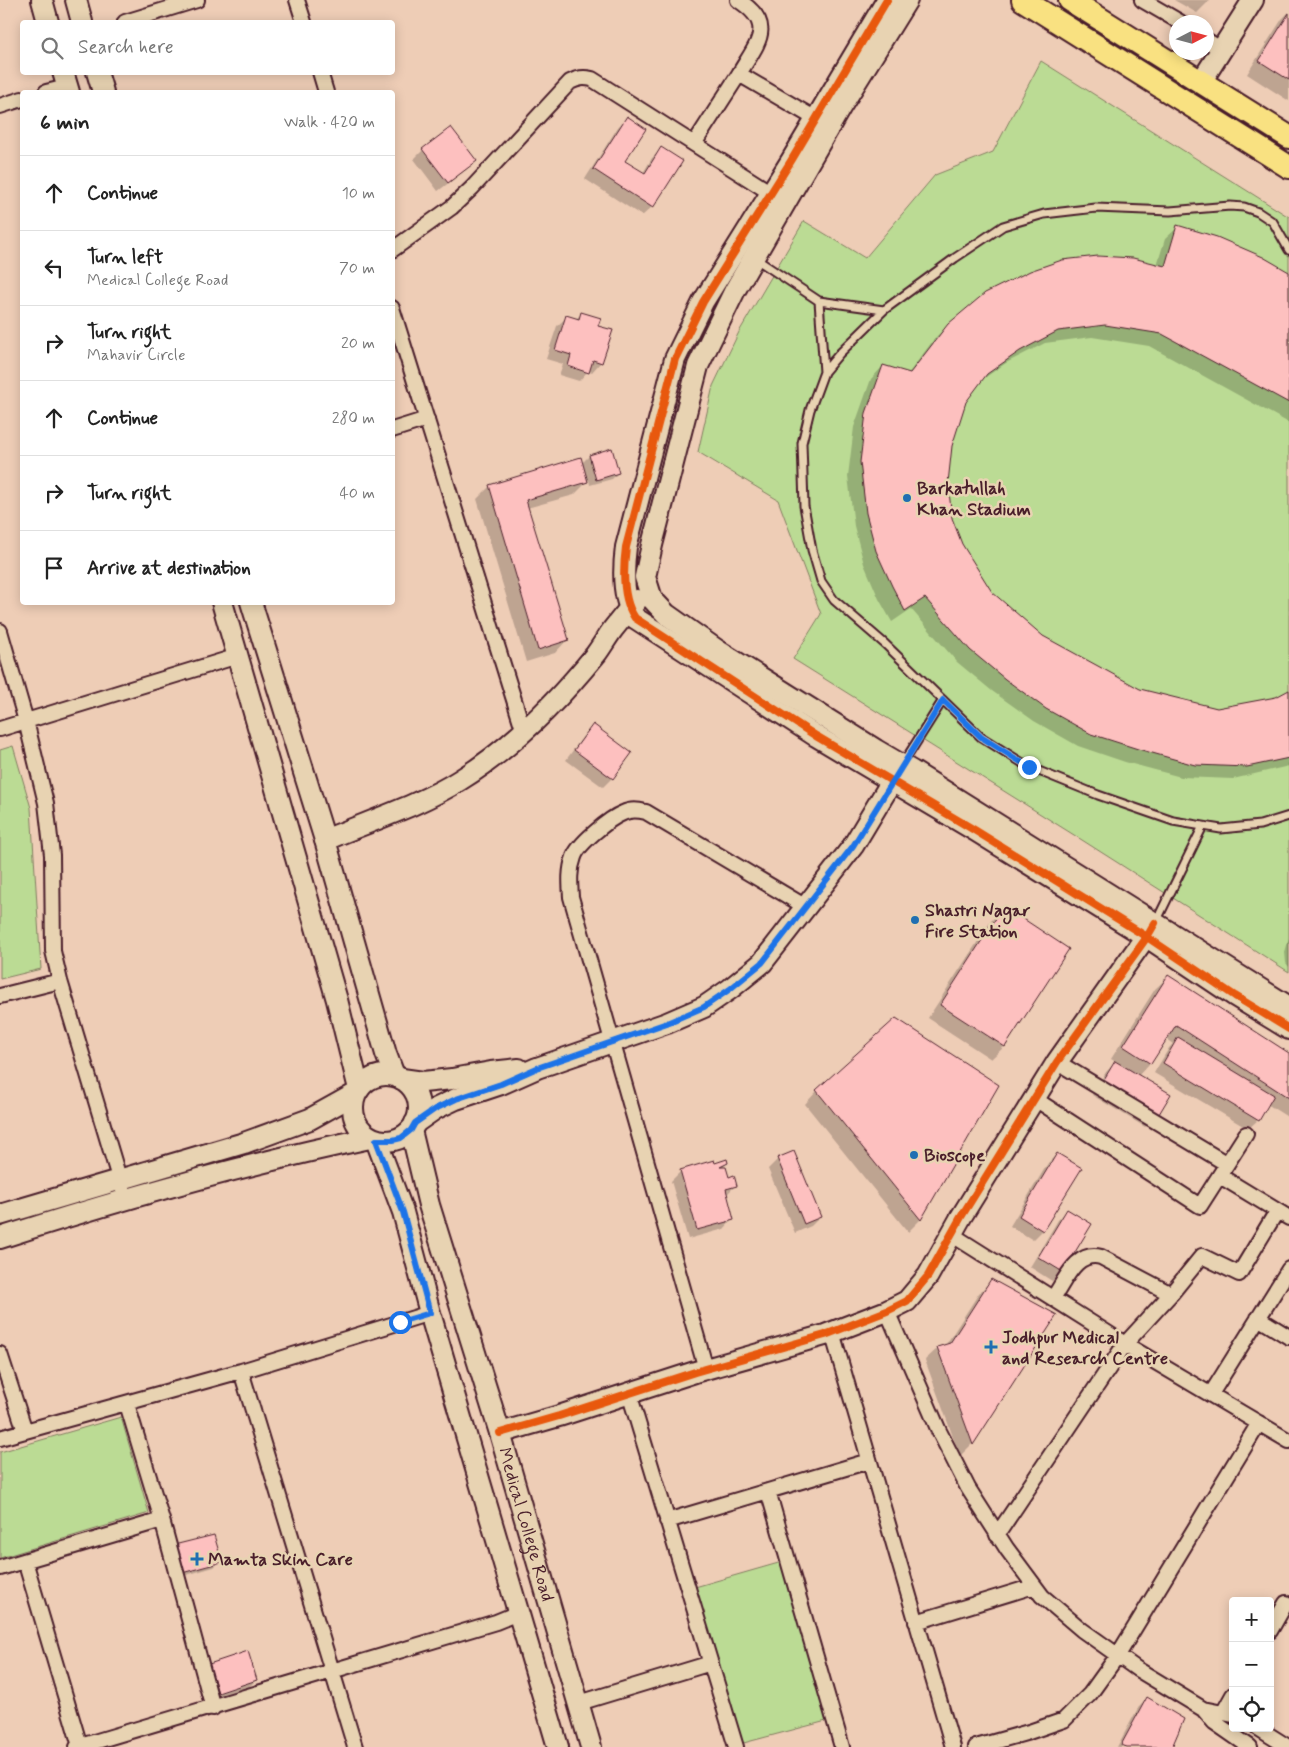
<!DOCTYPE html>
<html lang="en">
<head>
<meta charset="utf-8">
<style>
	:root { --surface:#fff; --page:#f6f6f6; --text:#222; --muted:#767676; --line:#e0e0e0 }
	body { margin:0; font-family:Mynerve,sans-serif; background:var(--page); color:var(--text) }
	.controls { position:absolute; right:15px; bottom:15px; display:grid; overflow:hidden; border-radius:5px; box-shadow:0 2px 12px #0003 }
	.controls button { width:45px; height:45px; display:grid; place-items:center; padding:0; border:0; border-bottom:1px solid var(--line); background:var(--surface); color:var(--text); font:25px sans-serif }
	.compass { position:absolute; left:1169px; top:15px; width:45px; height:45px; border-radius:50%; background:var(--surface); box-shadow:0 2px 12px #0003; rotate:84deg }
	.stop { position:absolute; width:15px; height:15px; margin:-11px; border:4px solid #1a73e8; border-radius:50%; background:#fff }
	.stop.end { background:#1a73e8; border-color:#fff; box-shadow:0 1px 5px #0008 }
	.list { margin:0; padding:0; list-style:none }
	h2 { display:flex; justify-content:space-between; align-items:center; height:65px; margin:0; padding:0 20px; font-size:21px }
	h2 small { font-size:16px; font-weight:400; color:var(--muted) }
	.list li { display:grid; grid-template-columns:32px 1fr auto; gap:15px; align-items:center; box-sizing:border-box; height:75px; padding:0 20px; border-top:1px solid var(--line) }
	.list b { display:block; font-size:19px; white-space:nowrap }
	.list p { margin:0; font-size:16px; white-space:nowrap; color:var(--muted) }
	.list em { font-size:16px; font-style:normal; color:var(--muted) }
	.icon { flex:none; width:28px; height:28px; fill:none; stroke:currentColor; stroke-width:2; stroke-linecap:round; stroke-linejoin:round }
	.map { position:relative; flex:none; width:1289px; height:1747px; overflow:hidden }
	.search { position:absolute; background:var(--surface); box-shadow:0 2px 12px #0003; left:20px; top:20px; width:375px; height:55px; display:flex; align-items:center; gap:12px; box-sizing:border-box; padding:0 18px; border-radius:5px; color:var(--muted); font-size:19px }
	.panel { position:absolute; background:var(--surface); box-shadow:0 2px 12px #0003; left:20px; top:90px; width:375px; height:515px; border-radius:5px }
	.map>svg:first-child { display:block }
	.green { fill:#bbdb94; stroke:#827d60 }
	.shadow { fill:#0003 }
	.building { fill:#fdc0bf; stroke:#4a1f2b }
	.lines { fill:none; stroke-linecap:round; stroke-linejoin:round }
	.lane-casing { stroke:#4a1f2b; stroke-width:11 }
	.street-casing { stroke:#4a1f2b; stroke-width:18 }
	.secondary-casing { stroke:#4a1f2b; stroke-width:24 }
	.primary-casing { stroke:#4a1f2b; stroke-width:26 }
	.lane { stroke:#e8d3b2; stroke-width:7 }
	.street { stroke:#e8d3b2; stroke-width:14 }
	.secondary { stroke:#e8d3b2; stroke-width:20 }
	.primary { stroke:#f9e181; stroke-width:22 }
	.cycleway-casing { stroke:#e8d3b2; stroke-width:11 }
	.cycleway { stroke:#e8590c; stroke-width:8 }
	.route { stroke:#1a73e8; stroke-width:6 }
	.poi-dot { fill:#1f6fb2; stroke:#e8d3b2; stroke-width:2 }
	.labels { text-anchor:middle; stroke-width:5; stroke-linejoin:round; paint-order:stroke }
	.poi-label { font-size:18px; font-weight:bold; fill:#4a1f2b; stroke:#e8d3b2; text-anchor:start }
	.street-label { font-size:18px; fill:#4a1f2b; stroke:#e8d3b2 }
</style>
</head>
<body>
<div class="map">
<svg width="1289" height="1747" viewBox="0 0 1289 1747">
	<rect width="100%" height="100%" fill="#eecdb6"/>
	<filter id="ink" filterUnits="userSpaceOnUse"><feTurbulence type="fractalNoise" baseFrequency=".02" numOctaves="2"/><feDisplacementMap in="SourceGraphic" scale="10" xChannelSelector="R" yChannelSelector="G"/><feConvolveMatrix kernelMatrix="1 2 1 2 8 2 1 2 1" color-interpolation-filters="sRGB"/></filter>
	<g filter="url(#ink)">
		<path class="green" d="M1041,61L1289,217V972L1082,840L793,659L821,614L778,500L698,452L713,386L739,332L804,221L865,258L935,175L993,152Z
			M13,746L31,808L41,969L0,979V750Z
			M121,1417L149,1513L0,1558V1452Z
			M789,1560L834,1719L736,1745L688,1589Z"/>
		<path class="shadow" d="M1174,0H1210L1197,13Z
			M1289,12V101L1247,74L1282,19Z
			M627,118L624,161L643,173L652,158L662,149L652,207L642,216L585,179L618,127Z
			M423,150L475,161L466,170L438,191L414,159Z
			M1178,227L1289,273V423L1149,346L1092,337L1045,343L1006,363L980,381L965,402L951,445L946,483L951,518L961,544L991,593L1042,637L1140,690L1217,709L1277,698L1289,692V766L1233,779L1181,777L1125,762L1078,746L1034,721L992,691L957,662L911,609L892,622L879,599L864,564L854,526L848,476L854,427L871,379L883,366L908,374L935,338L948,325L1157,265L1165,239Z
			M582,313L597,327L601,362L592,372L588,371L579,381L559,375L563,364L546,359L557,326L567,317L575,320Z
			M611,450L618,473L612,479L590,485L589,480L574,495L527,508L567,640L555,653L526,662L477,499L490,486L581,464L589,456Z
			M593,726L612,778L603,787L566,760L584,735Z
			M1004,908L1067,950L1004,1047L991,1059L928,1018L991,921Z
			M1289,938V967L1286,963L1285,952Z
			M1168,977L1289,1055V1118L1267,1104L1258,1120L1248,1129L1154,1073L1169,1048L1173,1044L1166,1039L1150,1063L1138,1076L1155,1118L1145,1127L1092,1095L1106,1072L1116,1062L1111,1059L1155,989Z
			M998,1086L920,1220L908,1232L805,1104L817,1091Z
			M1057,1154L1080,1168L1042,1231L1033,1240L1010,1226L1048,1163Z
			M778,1159L820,1217L811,1226L795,1233L768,1169Z
			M727,1163L722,1168L728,1178L736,1185L726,1195L733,1219L724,1229L688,1239L671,1181L681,1171Z
			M1067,1211L1062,1272L1052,1281L1030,1267L1058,1220Z
			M992,1280L1055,1316L972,1444L960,1456L925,1360L938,1348L945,1346L979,1293Z
			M169,1552L220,1561L214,1567L176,1578Z
			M210,1665L256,1680L247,1689L209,1701L200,1674Z
			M1147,1699L1171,1747H1117L1138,1708Z"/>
		<path class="building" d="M1289,13V80L1259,61Z
			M627,116L646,129L625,161L645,173L661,147L683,161L653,208L593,169Z
			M451,127L477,161L448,183L422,149Z
			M1177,225L1217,237L1263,257L1289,272V403L1162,334L1105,325L1058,331L1020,351L987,374L966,402L952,446L948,483L952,518L962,544L992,592L1043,636L1140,689L1217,708L1276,697L1289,690V758L1247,767L1195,765L1138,749L1091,734L1046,709L1005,679L970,650L925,598L905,611L892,586L876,551L866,513L860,462L866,413L883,365L910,373L948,324L985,293L1030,271L1062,260L1098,256L1133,258L1165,266Z
			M581,312L601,318L598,326L613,330L602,363L593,360L589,373L568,366L571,355L555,350L566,315L579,319Z
			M612,448L619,473L596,480L589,455Z
			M581,457L588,482L526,500L569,640L538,650L489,485Z
			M593,724L632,753L613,779L574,750Z
			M1004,906L1069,949L1005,1047L940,1005Z
			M1168,975L1289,1053V1098L1176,1025L1151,1064L1123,1046Z
			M896,1018L999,1085L921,1220L816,1090Z
			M1178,1037L1274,1095L1259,1121L1163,1063Z
			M1115,1061L1171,1094L1156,1119L1100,1086Z
			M794,1151L821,1217L804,1224L777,1158Z
			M1057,1153L1082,1168L1043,1231L1019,1216Z
			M727,1159L728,1163L720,1167H726L729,1177L734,1175L737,1186L726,1189L734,1220L697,1230L680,1170L714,1160L715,1163Z
			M1067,1209L1092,1224L1063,1272L1038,1257Z
			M991,1279L1057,1315L973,1445L937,1347L950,1343Z
			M214,1535L222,1562L182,1573L174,1545Z
			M248,1651L257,1680L218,1693L209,1664Z
			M1147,1697L1184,1719L1172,1747H1127L1121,1745Z"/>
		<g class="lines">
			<defs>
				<path id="lane" d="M756,259L819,301L884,310L955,258L1003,226L1044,214L1096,208L1170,211L1230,206L1244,207L1258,212L1273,222L1289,250
					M819,301L824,372
					M884,310L840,353L824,372L810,410L802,443L804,506L812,550L821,581L834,600L885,644L981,737L1029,767L1098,795L1173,821L1221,829L1260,825L1289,816
					M902,765L943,700
					M1156,922L1203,826"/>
				<path id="street" d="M297,0L304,22
					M738,0C777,25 757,43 739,74
					M1142,0L1180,22
					M125,22L197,0
					M1206,40L1222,50
					M320,72L326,92
					M46,92L67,87
					M0,106L22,99
					M694,144L739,74L816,119
					M392,250L452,207L472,188L570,82C578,78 583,77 592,79L771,193
					M392,308L524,732
					M392,430L427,419
					M0,631L26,721L46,803L52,855L53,951L60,981L122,1188
					M0,729L238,656
					M0,996L60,981
					M1057,1062L1227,1164
					M1035,1099L1200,1206L1246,1134
					M1220,1176L1289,1218
					M951,1234L1125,1344L1289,1441
					M1171,1294L1202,1256L1239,1274L1277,1211
					M887,1311L939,1431L968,1488L1007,1549L1042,1596L1082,1630L1137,1669L1203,1709L1233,1715
					M1258,1318L1289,1337
					M832,1332L953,1747
					M0,1354L25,1431
					M706,1369L571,897C570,883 569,870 574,857C578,844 610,818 623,813C631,809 638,810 646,812L806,907
					M241,1371L355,1747
					M629,1393L736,1747
					M1211,1394L1289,1269
					M127,1404L162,1520L213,1708
					M0,1438L241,1371L430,1313
					M768,1491L842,1747
					M667,1521L869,1461
					M997,1535L1125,1344L1171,1294L1101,1257C1076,1250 1065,1281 1053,1298
					M25,1561L80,1746
					M0,1568L162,1520
					M916,1622L1034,1586
					M1270,1631L1286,1603
					M579,1703L711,1663
					M1203,1709L1214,1722L1250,1747
					M1223,1713L1233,1695
					M1258,1728L1288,1747
					M77,1747L496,1622L518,1613
					M976,1747L1029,1732L1064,1720L1090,1694L1118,1655L1259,1423"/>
				<g id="secondary">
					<path d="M42,0L48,22"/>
					<path d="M76,0L82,22"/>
					<path d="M887,0L791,161L703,302L675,359L626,547C623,570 622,599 635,618L816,736L976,831L1147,937L1235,996L1289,1029"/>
					<path d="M907,0L840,108L735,290L698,366L652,545L645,577L652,599L666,614L717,650L876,750L912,771L1289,1007"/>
					<path d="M63,72L69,92"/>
					<path d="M97,72L103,92"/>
					<path d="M1201,82L1253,0"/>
					<path d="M222,602L337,1000L359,1089"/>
					<path d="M251,602L325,840L386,1054L394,1075"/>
					<path d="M325,840C367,822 421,805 460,780C512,748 557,702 596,654C602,646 607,637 613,629C621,619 629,609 637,600"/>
					<circle cx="386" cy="1108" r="33"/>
					<path d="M402,1079L423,1082L452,1079L491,1072L519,1069"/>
					<path d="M415,1123L435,1109L456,1099L501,1084L537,1068L667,1023L704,1007L730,989L762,963L826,881L853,846L898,771"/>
					<path id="s1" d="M411,1130L429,1205L500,1433L591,1747"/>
					<path d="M376,1140L403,1212L430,1313L558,1747"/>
					<path d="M0,1215L244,1143L310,1119L355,1094"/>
					<path d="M0,1238C121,1199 245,1164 370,1138"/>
					<path d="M500,1433L559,1416L695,1372L825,1335L887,1311L907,1301L928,1276L961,1217L1057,1062L1154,925"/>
				</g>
				<path id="primary" d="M1023,0L1289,167
					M1070,0L1289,137"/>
			</defs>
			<use href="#lane" class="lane-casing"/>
			<use href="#street" class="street-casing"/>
			<use href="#secondary" class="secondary-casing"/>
			<use href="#primary" class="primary-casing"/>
			<use href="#lane" class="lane"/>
			<use href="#street" class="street"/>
			<use href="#secondary" class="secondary"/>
			<use href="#primary" class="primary"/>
			<defs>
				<path id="cycleway" d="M887,0L791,161L703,302L675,359L626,547C623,570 622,599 635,618L816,736L976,831L1147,937L1235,996L1289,1029
					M500,1433L559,1416L695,1372L825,1335L887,1311L907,1301L928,1276L961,1217L1057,1062L1147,937L1155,923"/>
			</defs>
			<use href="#cycleway" class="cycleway-casing"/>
			<use href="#cycleway" class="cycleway"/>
		</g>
	</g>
	<g class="lines" filter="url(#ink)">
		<path class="route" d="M400,1322L430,1313L403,1212L376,1140H393L401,1138L411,1130L415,1123L435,1109L456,1099L501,1084L537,1068L667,1023L704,1007L730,989L762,963L853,846L943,700L981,737L1029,767"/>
	</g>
	<g class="poi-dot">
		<circle cx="907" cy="498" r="5"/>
		<circle cx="915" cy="920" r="5"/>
		<circle cx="914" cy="1155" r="5"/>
		<path d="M988.5 1339.5h5v5h5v5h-5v5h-5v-5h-5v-5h5z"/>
		<path d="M194.5 1551.5h5v5h5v5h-5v5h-5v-5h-5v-5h5z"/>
	</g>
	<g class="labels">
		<g class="poi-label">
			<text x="917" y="494">Barkatullah<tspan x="917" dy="21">Khan Stadium</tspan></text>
			<text x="925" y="916">Shastri Nagar<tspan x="925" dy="21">Fire Station</tspan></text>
			<text x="924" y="1161">Bioscope</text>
			<text x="1002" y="1343">Jodhpur Medical<tspan x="1002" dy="21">and Research Centre</tspan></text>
			<text x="208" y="1565">Mamta Skin Care</text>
		</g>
		<g class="street-label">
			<text dy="6" stroke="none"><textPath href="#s1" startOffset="411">Medical College Road</textPath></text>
		</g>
	</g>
</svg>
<div class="controls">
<button>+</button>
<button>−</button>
<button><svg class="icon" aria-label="locate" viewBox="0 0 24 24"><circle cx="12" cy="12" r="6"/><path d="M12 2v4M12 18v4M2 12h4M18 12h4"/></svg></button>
</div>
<svg class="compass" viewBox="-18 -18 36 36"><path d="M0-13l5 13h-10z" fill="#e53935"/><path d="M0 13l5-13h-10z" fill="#767676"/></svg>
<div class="stop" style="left:400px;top:1322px"></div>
<div class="stop end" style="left:1029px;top:767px"></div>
<div class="search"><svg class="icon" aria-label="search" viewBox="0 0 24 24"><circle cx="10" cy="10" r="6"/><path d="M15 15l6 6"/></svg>Search here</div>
<section class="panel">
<h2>6 min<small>Walk · 420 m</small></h2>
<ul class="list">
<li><svg class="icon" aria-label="ahead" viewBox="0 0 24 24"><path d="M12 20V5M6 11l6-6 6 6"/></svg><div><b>Continue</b></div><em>10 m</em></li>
<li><svg class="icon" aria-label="left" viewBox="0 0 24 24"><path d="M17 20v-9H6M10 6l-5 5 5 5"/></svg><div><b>Turn left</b><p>Medical College Road</p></div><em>70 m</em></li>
<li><svg class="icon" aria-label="right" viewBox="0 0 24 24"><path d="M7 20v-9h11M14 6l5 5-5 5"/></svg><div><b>Turn right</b><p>Mahavir Circle</p></div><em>20 m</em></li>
<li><svg class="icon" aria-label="ahead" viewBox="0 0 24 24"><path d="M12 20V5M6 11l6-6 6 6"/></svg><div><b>Continue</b></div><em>280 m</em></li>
<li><svg class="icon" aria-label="right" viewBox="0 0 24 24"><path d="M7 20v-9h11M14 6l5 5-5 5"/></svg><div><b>Turn right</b></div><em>40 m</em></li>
<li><svg class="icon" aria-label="arrive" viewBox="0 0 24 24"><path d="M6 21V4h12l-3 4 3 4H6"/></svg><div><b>Arrive at destination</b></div></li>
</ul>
</section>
</div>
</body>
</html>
